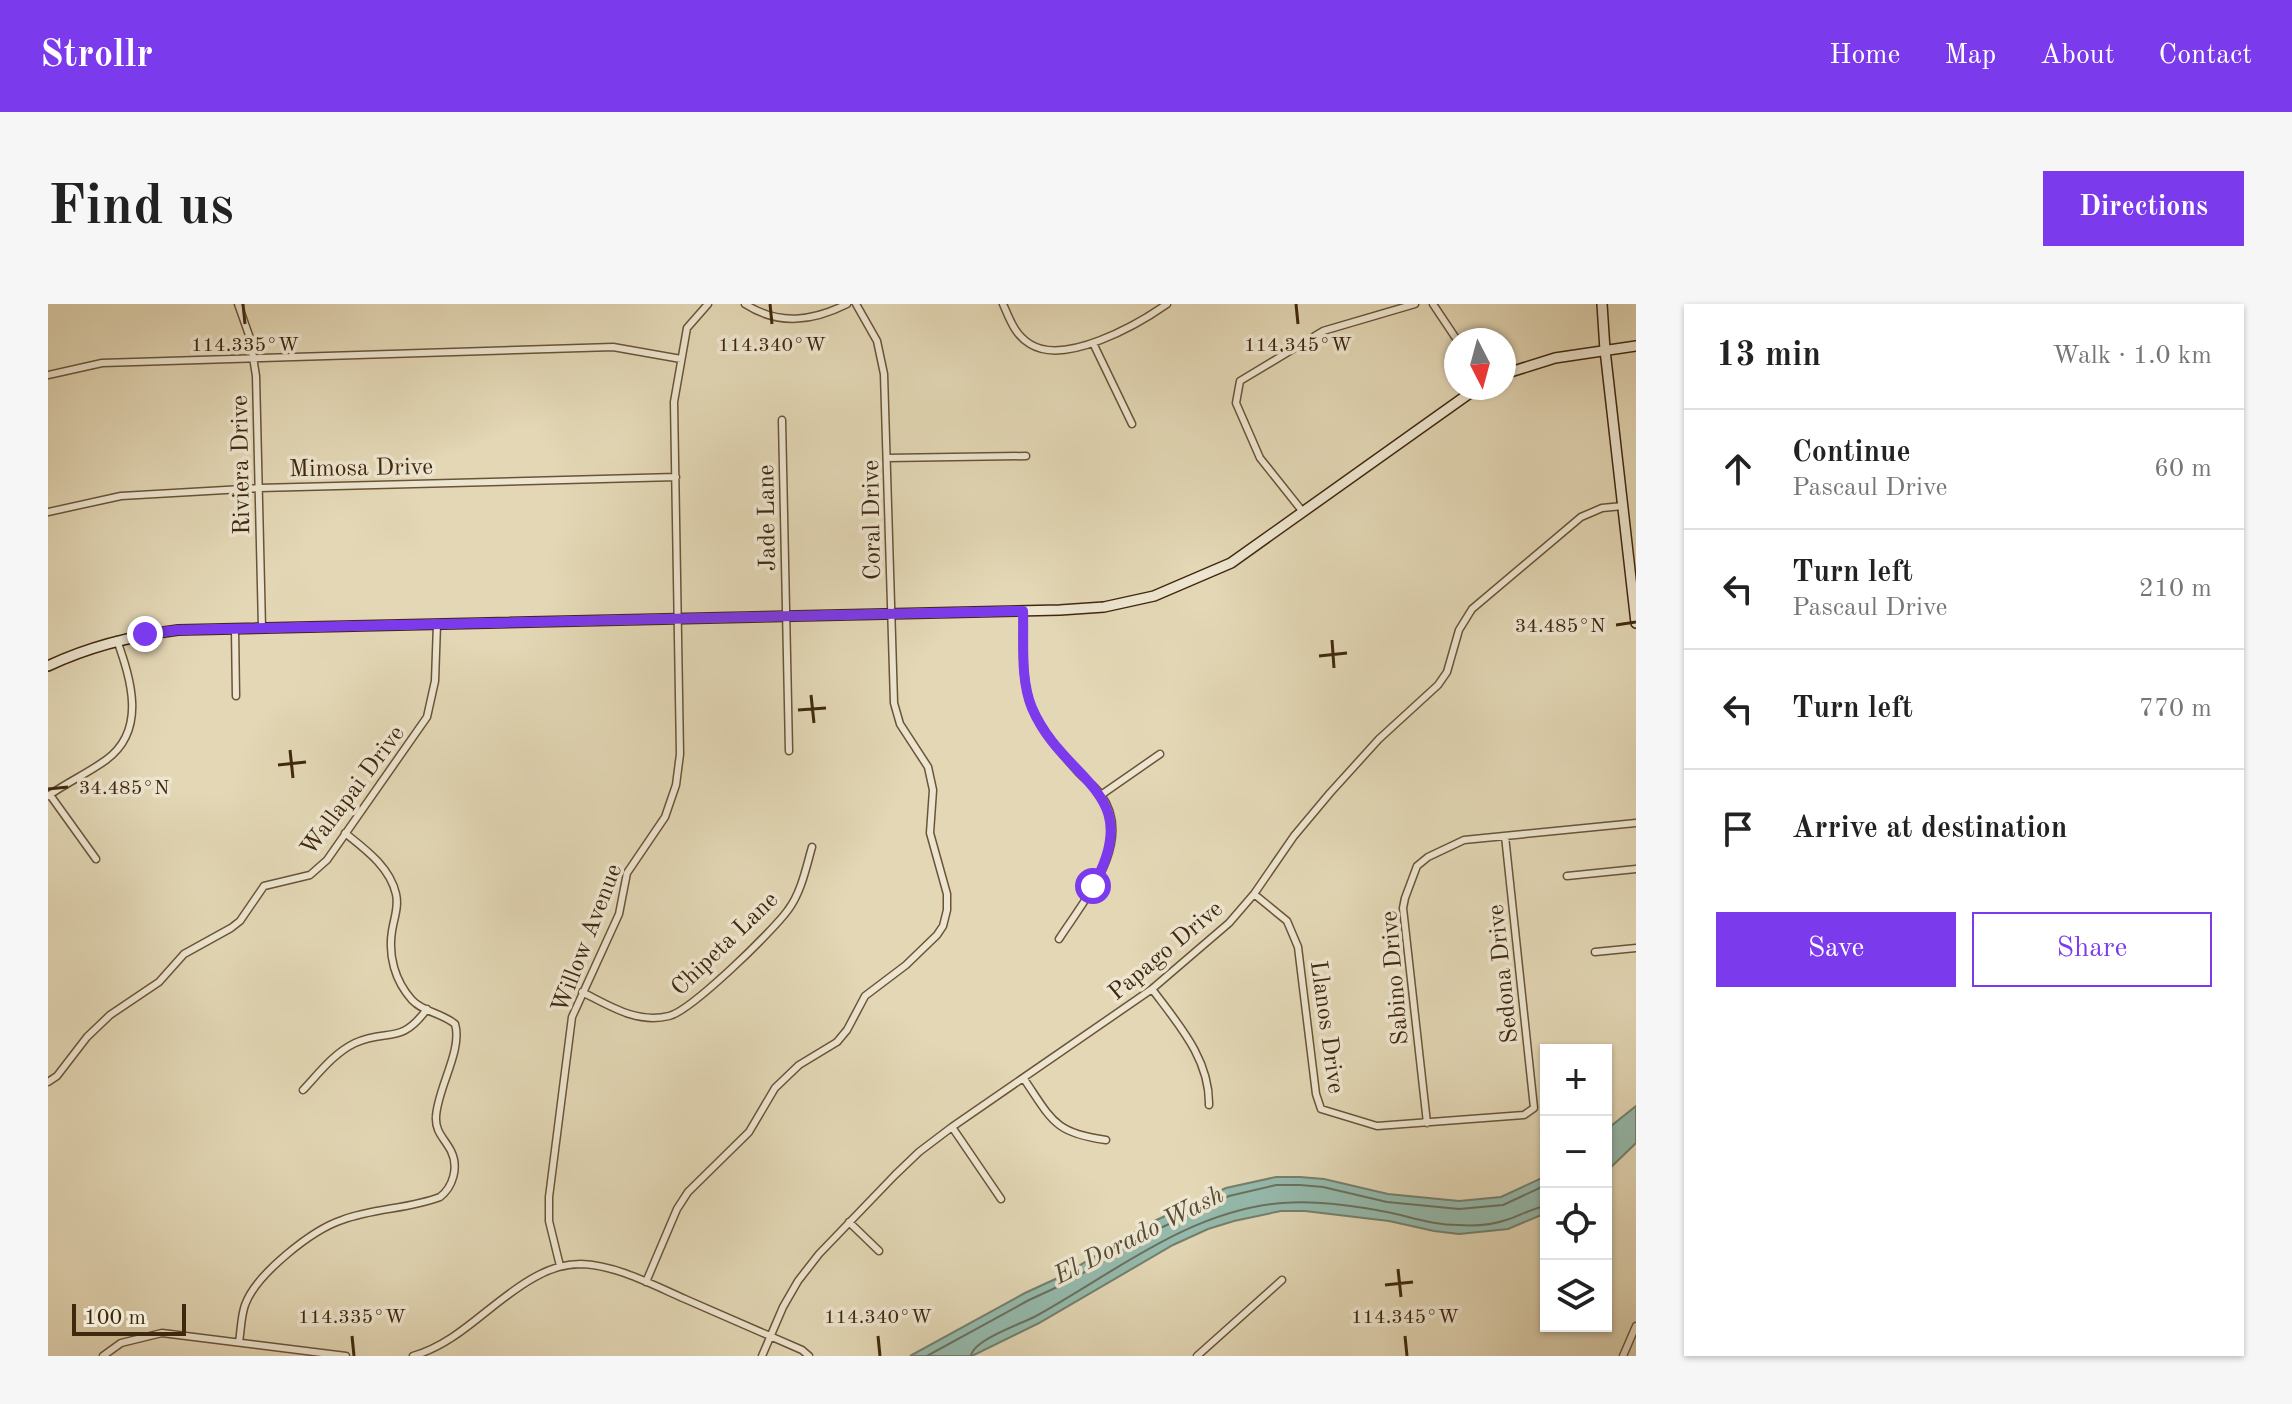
<!DOCTYPE html>
<html lang="en">
<head>
<meta charset="utf-8">
<style>
	:root { --surface:#fff; --page:#f6f6f6; --text:#222; --muted:#767676; --line:#e0e0e0; --accent:#7c3aed }
	body { margin:0; font-family:"Old Standard TT",serif; background:var(--page); color:var(--text) }
	.controls { position:absolute; right:24px; bottom:24px; display:grid; overflow:hidden; border-radius:0px; box-shadow:0 2px 6px #0004 }
	.controls button { width:72px; height:72px; display:grid; place-items:center; padding:0; border:0; border-bottom:2px solid var(--line); background:var(--surface); color:var(--text); font:40px sans-serif }
	.compass { position:absolute; left:1396px; top:24px; width:72px; height:72px; border-radius:50%; background:var(--surface); box-shadow:0 2px 6px #0004; rotate:174deg }
	.scale { position:absolute; left:24px; bottom:20px; width:114px; box-sizing:border-box; padding-left:8px; border:4px solid #40280f; border-top:0; font-size:22px; line-height:28px; white-space:nowrap; color:#40280f; -webkit-text-stroke:6px #ede5cf; paint-order:stroke }
	.stop { position:absolute; width:24px; height:24px; margin:-18px; border:6px solid #7c3aed; border-radius:50%; background:#fff }
	.stop.end { background:#7c3aed; border-color:#fff; box-shadow:0 2px 8px #0008 }
	.list { margin:0; padding:0; list-style:none }
	h2 { display:flex; justify-content:space-between; align-items:center; height:104px; margin:0; padding:0 32px; font-size:34px }
	h2 small { font-size:26px; font-weight:400; color:var(--muted) }
	.list li { display:grid; grid-template-columns:52px 1fr auto; gap:24px; align-items:center; box-sizing:border-box; height:120px; padding:0 32px; border-top:2px solid var(--line) }
	.list b { display:block; font-size:30px; white-space:nowrap }
	.list p { margin:0; font-size:26px; white-space:nowrap; color:var(--muted) }
	.list em { font-size:26px; font-style:normal; color:var(--muted) }
	.actions { display:flex; gap:16px; padding:24px 32px }
	.actions a { flex:1; padding:18px 0; border:2px solid var(--accent); border-radius:0px; text-align:center; font-size:28px; color:var(--accent) }
	.actions .main { background:var(--accent); color:#fff }
	.icon { flex:none; width:44px; height:44px; fill:none; stroke:currentColor; stroke-width:2; stroke-linecap:round; stroke-linejoin:round }
	.map { position:relative; flex:none; width:1588px; height:1052px; overflow:hidden; border-radius:0px }
	header { display:flex; align-items:center; gap:48px; box-sizing:border-box; height:112px; padding:0 40px; background:var(--accent); color:#fff }
	header strong { font-size:38px }
	nav { display:flex; gap:44px; margin-inline-start:auto; font-size:28px }
	.intro { display:flex; align-items:center; justify-content:space-between; box-sizing:border-box; height:192px; padding:0 48px }
	h1 { margin:0; font-size:56px }
	.button { padding:20px 36px; border-radius:0px; background:var(--accent); color:#fff; font-size:28px; font-weight:700 }
	main { display:flex; gap:48px; padding:0 48px }
	aside { flex:1; background:var(--surface); border-radius:0px; box-shadow:0 2px 6px #0004 }
	.map>svg:first-child { display:block }
	.water { fill:#95baad; stroke:#73806e; stroke-width:2 }
	.lines { fill:none; stroke-linecap:round; stroke-linejoin:round }
	.shore { stroke:#6a715e; stroke-width:2 }
	.minor-casing { stroke:#695438; stroke-width:9 }
	.secondary-casing { stroke:#40280f; stroke-width:12 }
	.minor { stroke:#ede5cf; stroke-width:6 }
	.secondary { stroke:#ede5cf; stroke-width:9 }
	.route { stroke:#7c3aed; stroke-width:10 }
	.ticks { fill:none; stroke:#40280f; stroke-width:3 }
	.labels { text-anchor:middle; stroke-width:7; stroke-linejoin:round; paint-order:stroke }
	.street-label { font-size:24px; fill:#40280f; stroke:#ede5cf }
	.water-label { font-size:26px; font-style:italic; fill:#554c36; stroke:#ede5cf }
	.ticks-label { font-size:20px; text-anchor:middle; fill:#40280f; stroke:#ede5cf; stroke-width:7; stroke-linejoin:round; paint-order:stroke }
</style>
</head>
<body>
<header>
<strong>Strollr</strong>
<nav><a>Home</a><a>Map</a><a>About</a><a>Contact</a></nav>
</header>
<div class="intro"><h1>Find us</h1><a class="button">Directions</a></div>
<main>
<div class="map">
<svg width="1588" height="1052" viewBox="0 0 1588 1052">
	<rect width="100%" height="100%" fill="#e3d7b5"/>
	<filter id="stains"><feTurbulence type="fractalNoise" baseFrequency=".0025" numOctaves="4"/><feColorMatrix values="0 0 0 0 .2 0 0 0 0 .09 0 0 0 0 .02 0 0 0 .5 -.17"/></filter>
	<radialGradient id="worn" r=".72"><stop offset=".6" stop-color="#630" stop-opacity="0"/><stop offset="1" stop-color="#630" stop-opacity=".3"/></radialGradient>
	<path class="water" d="M1588,802V839L1558,868V826Z
		M1498,872V909L1460,925L1411,930L1386,927L1341,917L1257,907H1233L1186,917L1160,925L1125,941L991,1019L924,1052H862L977,989L1014,972L1102,919L1178,884L1228,873H1252L1276,875L1340,890L1411,897L1453,893Z"/>
	<g class="lines">
		<path class="shore" d="M879,1052L981,996L1018,979L1106,927L1181,892L1228,881H1252L1275,883L1339,898L1411,905L1455,901L1498,881
			M923,1052C925,1036 973,1020 988,1012C1066,969 1142,906 1235,899C1270,896 1309,902 1344,909C1366,914 1387,921 1410,921C1424,922 1444,921 1458,916C1471,912 1485,904 1498,902"/>
		<defs>
			<path id="minor" d="M190,0L202,34L208,72L214,324
				M697,0C731,22 765,17 799,0
				M955,0C962,16 967,31 982,40C1017,62 1089,21 1119,0
				M1385,0L1409,36
				M1045,39L1084,120
				M0,71L54,59L565,43L633,55
				M734,116L741,447
				M839,154L978,152
				M0,208L73,192L211,184L628,173
				M1255,208L1212,154L1188,99L1192,77L1275,27L1367,0
				M975,307C976,338 972,375 984,404C995,429 1013,449 1031,469C1038,476 1047,482 1053,491C1087,538 1036,596 1011,635
				M187,325L188,392
				M2,491L48,555
				M1053,491L1112,450
				M0,492C18,479 40,469 58,456C99,426 83,376 69,336
				M1519,572L1588,565
				M1206,590L1239,617L1250,643L1268,790L1273,805L1329,822L1476,811L1486,804L1457,532
				M1547,648L1588,644
				M1104,685C1130,720 1162,755 1161,801
				M534,688C562,702 589,720 621,712C643,707 725,627 740,606C753,589 758,564 764,543
				M976,775C1004,816 1006,829 1058,836
				M0,778L9,772L39,733L62,711L111,678L136,650L183,624L192,617L216,582L262,571L279,556L379,413L387,377L389,320
				M255,786C271,769 286,749 307,739C340,724 352,742 379,705
				M1379,819L1355,604L1357,594L1369,562L1380,553L1416,536L1588,519
				M904,823L953,895
				M801,918L831,947
				M512,962L501,917V893L524,713L571,610L579,569L617,513L628,481L632,450L626,98L639,24L660,0
				M598,978L629,905L640,888L701,828L727,784L751,761L789,738L799,726L817,692L858,661L889,631L895,622L899,606V590L882,529L885,486L880,463L852,420L846,399L836,70L829,37L808,0
				M191,1038C193,1026 193,1012 197,1001C208,970 264,926 294,916C326,904 361,905 392,893C405,883 411,863 403,847C397,835 387,828 388,813C389,785 415,746 407,720C394,709 375,708 364,696C347,677 340,652 344,627C346,614 351,603 348,590C342,563 317,545 297,529
				M55,1052L73,1039L114,1029L298,1052
				M365,1052C413,1038 443,997 487,973C501,965 516,960 533,960C568,961 605,981 637,995C676,1012 715,1029 754,1046L761,1052
				M714,1052L735,1003L750,977L771,950L847,871L871,848L904,823L1104,685L1181,619L1206,590L1246,532L1282,489L1331,435L1390,381L1399,368L1411,326L1424,305L1533,213L1554,204L1575,202
				M1149,1052L1234,976
				M1575,1052L1588,1022"/>
			<path id="secondary" d="M1554,0L1557,46L1588,319
				M1456,70L1507,54L1588,42
				M0,362C42,342 83,332 130,326L1012,306L1056,303L1106,292L1183,259L1429,84"/>
		</defs>
		<use href="#minor" class="minor-casing"/>
		<use href="#secondary" class="secondary-casing"/>
		<use href="#minor" class="minor"/>
		<use href="#secondary" class="secondary"/>
	</g>
	<g class="lines">
		<path class="route" d="M97,330L130,326L975,307C976,338 972,375 984,404C1016,479 1099,486 1045,582"/>
	</g>
	<path class="ticks" d="M195,0L197,20M722,0L724,20M1248,0L1250,20M1568,321L1588,318M1284,336L1286,364M1271,352L1299,349M763,391L766,419M750,406L778,404M242,446L245,474M230,461L258,458M0,485L20,483M1350,965L1353,993M1337,981L1365,978M304,1032L306,1052M830,1032L832,1052M1357,1032L1359,1052"/>
	<g class="labels">
		<g class="street-label">
			<text transform="translate(192 161) rotate(-91)" y="8">Riviera Drive</text>
			<text transform="translate(313 163) rotate(-1)" y="8">Mimosa Drive</text>
			<text transform="translate(718 214) rotate(-91)" y="8">Jade Lane</text>
			<text transform="translate(823 216) rotate(-91)" y="8">Coral Drive</text>
			<text transform="translate(304 486) rotate(-53)" y="8">Wallapai Drive</text>
			<text transform="translate(538 634) rotate(-69)" y="8">Willow Avenue</text>
			<text transform="translate(676 639) rotate(-44)" y="8">Chipeta Lane</text>
			<text transform="translate(1117 646) rotate(-40)" y="8">Papago Drive</text>
			<text transform="translate(1454 670) rotate(-96)" y="8">Sedona Drive</text>
			<text transform="translate(1346 674) rotate(-95)" y="8">Sabino Drive</text>
			<text transform="translate(1280 723) rotate(82)" y="8">Llanos Drive</text>
		</g>
		<g class="water-label">
			<text transform="translate(1090 930) rotate(-27)" y="9">El Dorado Wash</text>
		</g>
	</g>
	<g class="ticks-label">
		<text x="197" y="47">114.335°W</text>
		<text x="724" y="47">114.340°W</text>
		<text x="1250" y="47">114.345°W</text>
		<text x="1512" y="328">34.485°N</text>
		<text x="76" y="490">34.485°N</text>
		<text x="304" y="1019">114.335°W</text>
		<text x="830" y="1019">114.340°W</text>
		<text x="1357" y="1019">114.345°W</text>
	</g>
	<rect width="100%" height="100%" filter="url(#stains)"/>
	<rect width="100%" height="100%" fill="url(#worn)"/>
</svg>
<div class="controls">
<button>+</button>
<button>−</button>
<button><svg class="icon" aria-label="locate" viewBox="0 0 24 24"><circle cx="12" cy="12" r="6"/><path d="M12 2v4M12 18v4M2 12h4M18 12h4"/></svg></button>
<button><svg class="icon" aria-label="layers" viewBox="0 0 24 24"><path d="M12 4l9 5-9 5-9-5zM3 14l9 5 9-5"/></svg></button>
</div>
<svg class="compass" viewBox="-18 -18 36 36"><path d="M0-13l5 13h-10z" fill="#e53935"/><path d="M0 13l5-13h-10z" fill="#767676"/></svg>
<div class="scale">100 m</div>
<div class="stop" style="left:1045px;top:582px"></div>
<div class="stop end" style="left:97px;top:330px"></div>
</div>
<aside>
<h2>13 min<small>Walk · 1.0 km</small></h2>
<ul class="list">
<li><svg class="icon" aria-label="ahead" viewBox="0 0 24 24"><path d="M12 20V5M6 11l6-6 6 6"/></svg><div><b>Continue</b><p>Pascaul Drive</p></div><em>60 m</em></li>
<li><svg class="icon" aria-label="left" viewBox="0 0 24 24"><path d="M17 20v-9H6M10 6l-5 5 5 5"/></svg><div><b>Turn left</b><p>Pascaul Drive</p></div><em>210 m</em></li>
<li><svg class="icon" aria-label="left" viewBox="0 0 24 24"><path d="M17 20v-9H6M10 6l-5 5 5 5"/></svg><div><b>Turn left</b></div><em>770 m</em></li>
<li><svg class="icon" aria-label="arrive" viewBox="0 0 24 24"><path d="M6 21V4h12l-3 4 3 4H6"/></svg><div><b>Arrive at destination</b></div></li>
</ul>
<div class="actions"><a class="main">Save</a><a>Share</a></div>
</aside>
</main>
</body>
</html>
